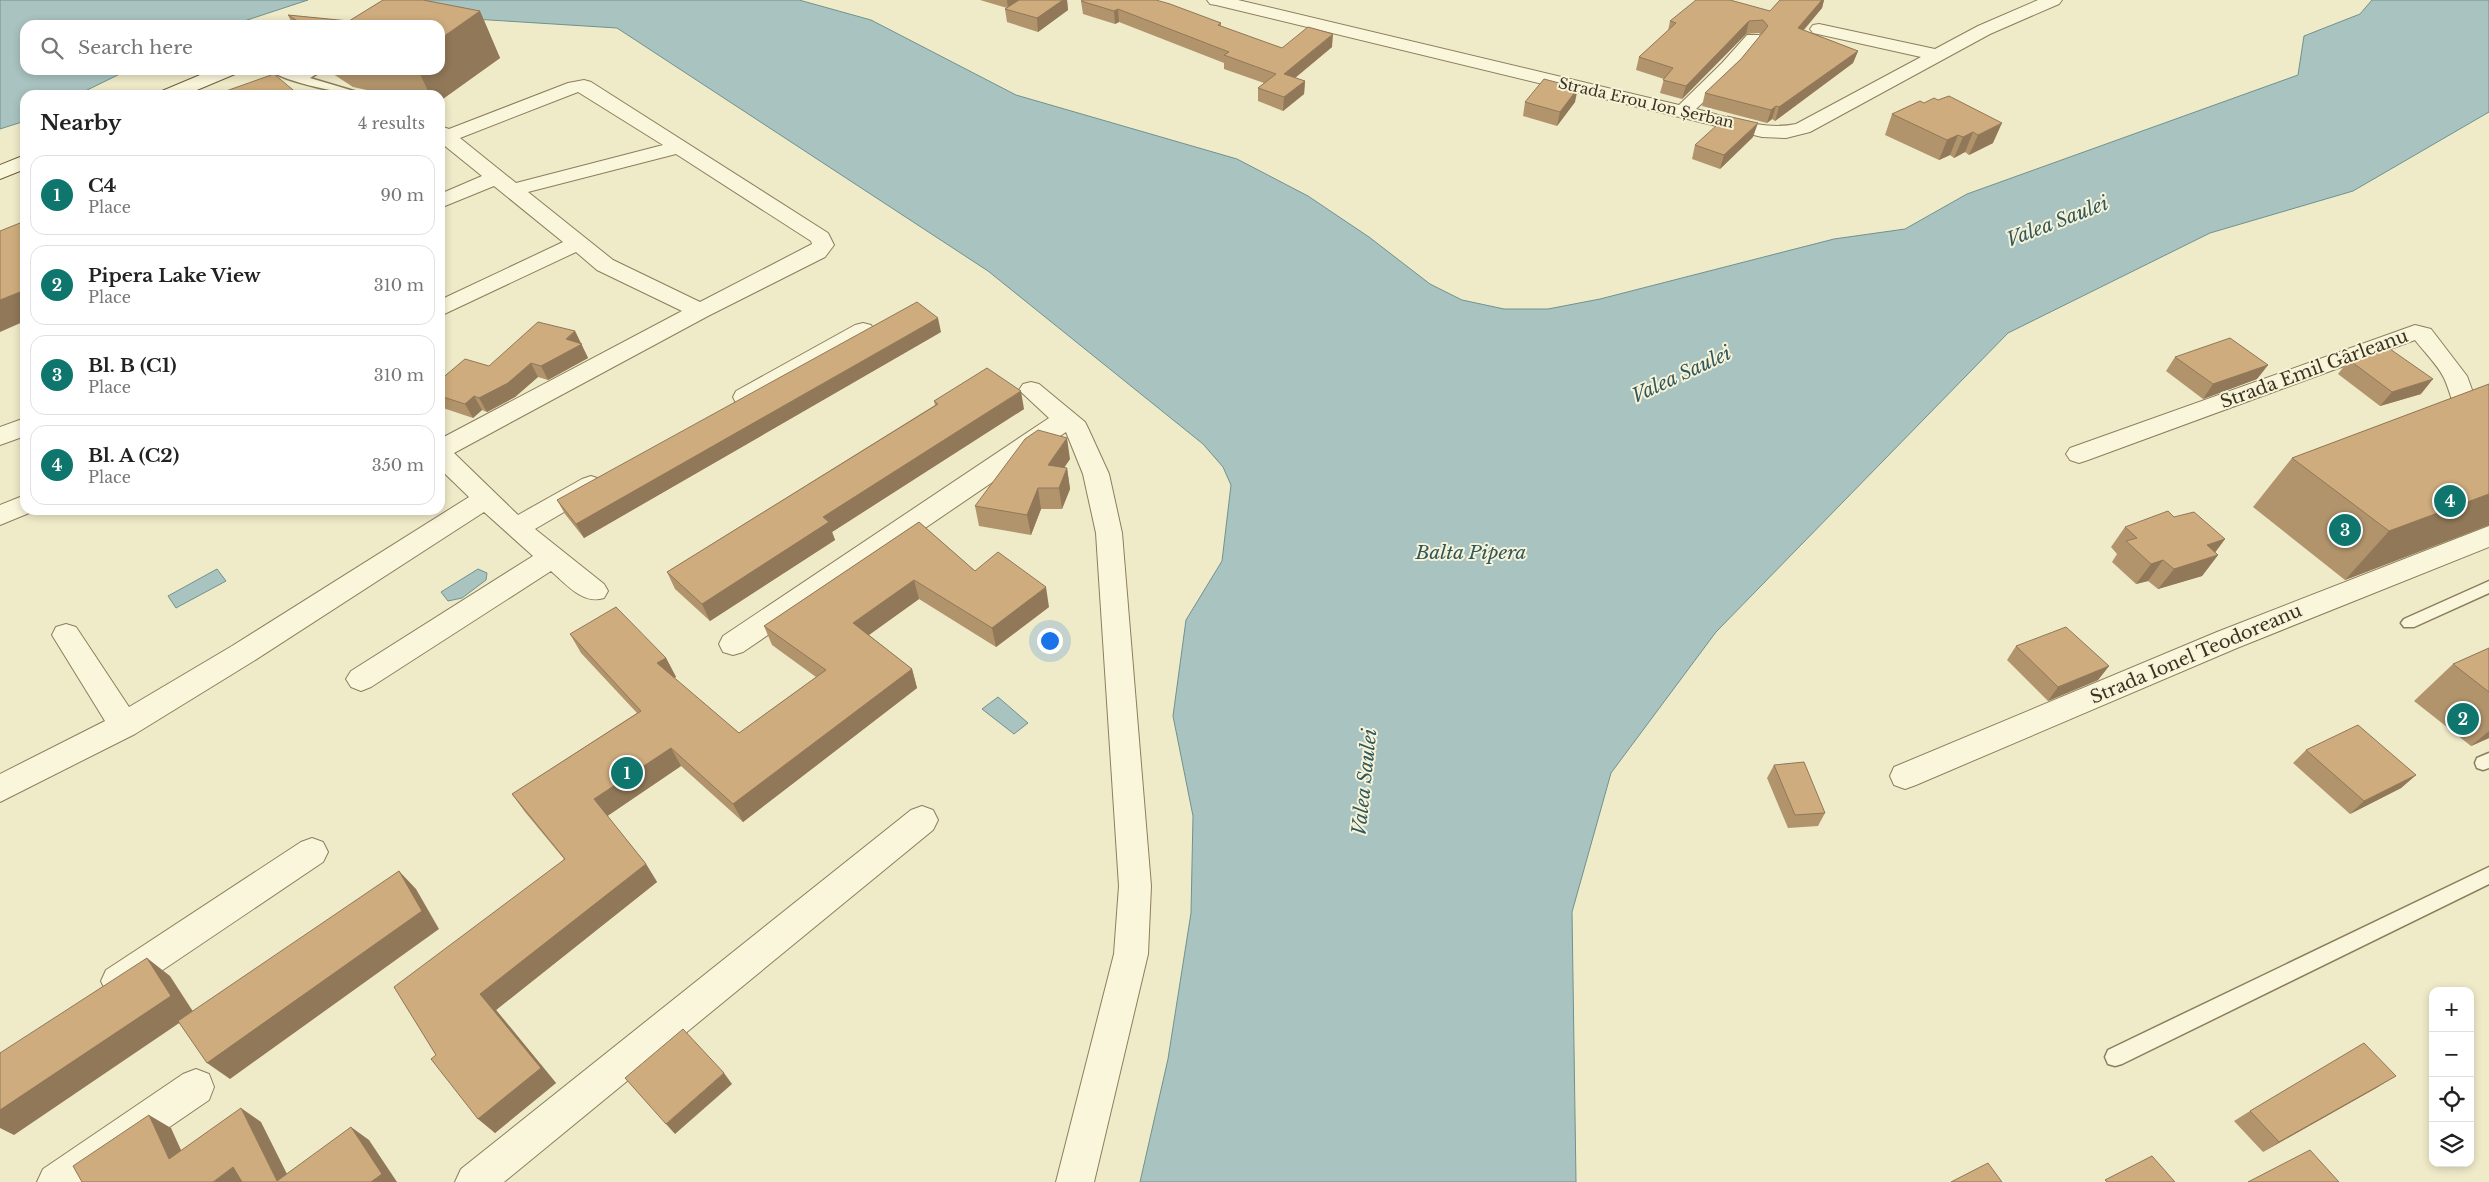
<!DOCTYPE html>
<html lang="en">
<head>
<meta charset="utf-8">
<style>
	:root { --surface:#fff; --page:#f6f6f6; --text:#222; --muted:#767676; --line:#e0e0e0; --accent:#0f766e }
	body { margin:0; font-family:"Libre Baskerville",serif; background:var(--page); color:var(--text) }
	.controls { position:absolute; right:15px; bottom:15px; display:grid; overflow:hidden; border-radius:10px; box-shadow:0 2px 8px #0003 }
	.controls button { width:45px; height:45px; display:grid; place-items:center; padding:0; border:0; border-bottom:1px solid var(--line); background:var(--surface); color:var(--text); font:25px sans-serif }
	.you { position:absolute; left:1049px; top:640px; width:18px; height:18px; margin:-12px; border:4px solid #fff; border-radius:50%; background:#1a73e8; box-shadow:0 0 0 8px #1a73e833 }
	.badge { display:grid; place-items:center; width:32px; height:32px; border-radius:50%; background:var(--accent); color:#fff; font-size:16px; font-weight:700 }
	.pin { position:absolute; translate:-50% -50%; border:2px solid #fff; box-shadow:0 1px 5px #0006 }
	.list { margin:0; padding:0; list-style:none }
	h2 { display:flex; justify-content:space-between; align-items:center; height:65px; margin:0; padding:0 20px; font-size:21px }
	h2 small { font-size:16px; font-weight:400; color:var(--muted) }
	.list li { display:grid; grid-template-columns:32px 1fr auto; gap:15px; align-items:center; box-sizing:border-box; height:80px; margin:0 10px 10px; padding:0 10px; border:1px solid var(--line); border-radius:15px }
	.list b { display:block; font-size:19px; white-space:nowrap }
	.list p { margin:0; font-size:16px; white-space:nowrap; color:var(--muted) }
	.list em { font-size:16px; font-style:normal; color:var(--muted) }
	.icon { flex:none; width:28px; height:28px; fill:none; stroke:currentColor; stroke-width:2; stroke-linecap:round; stroke-linejoin:round }
	.map { position:relative; flex:none; width:2489px; height:1182px; overflow:hidden }
	.search { position:absolute; background:var(--surface); box-shadow:0 2px 8px #0003; left:20px; top:20px; width:425px; height:55px; display:flex; align-items:center; gap:12px; box-sizing:border-box; padding:0 18px; border-radius:15px; color:var(--muted); font-size:19px }
	.panel { position:absolute; background:var(--surface); box-shadow:0 2px 8px #0003; left:20px; top:90px; width:425px; height:425px; border-radius:15px }
	.map>svg:first-child { display:block }
	.water { fill:#a9c3c0; stroke:#6f928f }
	.lines { fill:none; stroke-linecap:round; stroke-linejoin:round }
	.service-casing { stroke:#8c7e5c; stroke-width:3 }
	.minor-casing { stroke:#8c7e5c; stroke-width:2 }
	.secondary-casing { stroke:#6e5f3f; stroke-width:2 }
	.service { fill:#faf6dc; fill-rule:evenodd }
	.minor { fill:#faf6dc; fill-rule:evenodd }
	.secondary { fill:#faf6dc; fill-rule:evenodd }
	.wall { fill:#b1946c }
	.shaded-wall { fill:#907858 }
	.building { fill:#ceac7d; stroke:#907858 }
	.labels { text-anchor:middle; stroke-width:4; stroke-linejoin:round; paint-order:stroke }
	.far-street-label { font-size:15px; fill:#3c3220; stroke:#f7f3d8 }
	.street-label { font-size:18px; fill:#3c3220; stroke:#f7f3d8 }
	.water-label { font-size:19px; font-style:italic; fill:#2f575c; stroke:#f7f3d8 }
</style>
</head>
<body>
<div class="map">
<svg width="2489" height="1182" viewBox="0 0 2489 1182">
	<rect width="100%" height="100%" fill="#efeac8"/>
	<path class="water" d="M0,0H308L232,25H25V70H128L77,95H25V121L0,129Z
		M409,0H799L871,20L1016,95L1237,159L1308,196L1369,237L1430,284L1462,300L1504,309H1548L1600,299L1834,239L1905,229L1967,194L2298,75L2304,36L2360,14L2372,0H2489V112L2353,191L2210,233L2008,333L1716,632L1611,773L1572,912L1576,1182H1140L1168,1059L1191,913L1193,816L1173,716L1186,620L1222,561L1231,485L1223,467L1203,444L988,271L617,28L442,17Z
		M217,569L226,581L176,608L168,596Z
		M478,569L487,573L486,580L462,598L448,601L441,592Z
		M998,697L1028,723L1014,734L982,709Z"/>
	<g class="lines">
		<defs>
			<path id="service" d="M270,70H285L300,75L310,70H323L310,78L367,95C348,95 283,82 270,70Z
				M2489,581V593L2414,627H2404L2401,623L2404,619Z
				M2489,753V768L2483,770L2477,768L2475,763L2477,758Z
				M2489,867V884L2122,1064L2115,1066L2108,1064L2105,1057L2108,1050Z"/>
			<path id="minor" d="M1207,0H1238L1679,105L1722,63L1747,35H1759L1762,39L1759,43L1736,71L1696,109C1728,117 1764,131 1796,124L1921,57L1813,33L1810,29L1813,25L1819,24L1935,49L1978,26L2038,0H2062L2059,4L1990,34L1810,132L1786,138L1762,137L1216,5L1210,4Z
				M584,80L591,82L828,233L834,245L825,257L708,316L454,453L518,515L582,479L591,476L600,479L604,485L600,491L535,529L604,584L608,591L604,598C583,605 566,584 551,571L371,687L361,691L351,687L346,679L351,671L533,556L484,512L252,662L135,734L0,802V774L105,721L52,635L56,627L66,624L76,627L129,707L232,646L469,497L440,469V439L682,311L597,270L576,252L440,316V300L563,242L494,186L440,208V194L482,176L440,142V126L449,129L568,83ZM578,92L663,145L516,183L460,138ZM676,154L811,241L812,244L700,302L613,260L528,192Z
				M863,323L871,325L874,330L871,335L754,403L745,405L736,403L733,397L736,391L855,325Z
				M2415,325L2431,329L2467,376L2483,420L2489,429V457C2460,448 2455,401 2444,378C2437,364 2424,352 2415,340L2088,460L2079,463L2070,460L2066,454L2070,448Z
				M1031,382L1039,384L1085,422L1088,428L1109,474L1122,533L1151,886L1148,954L1094,1182H1056L1114,954L1119,886L1096,533L1083,474L1066,432L743,652L733,655L723,652L719,644L723,636L1049,418L1019,390L1023,384Z
				M25,418V436L0,445V427Z
				M25,495V510L34,511L0,525V505Z
				M2489,526V547L2237,648L1916,785L1905,789L1894,785L1890,776L1894,767L2217,632Z
				M922,806L933,810L938,820L933,830L504,1182H455L461,1169L911,810Z
				M312,838L323,842L328,852L323,862L130,992L118,997L106,992L101,981L106,970L301,842Z
				M196,1069L209,1074L214,1087L209,1100L89,1182H37L43,1169L183,1074Z"/>
			<path id="secondary" d="M212,70H237L235,74L185,95H160L162,91Z
				M25,155V169L0,179V165Z"/>
		</defs>
		<use href="#service" class="service-casing"/>
		<use href="#minor" class="minor-casing"/>
		<use href="#secondary" class="secondary-casing"/>
		<use href="#service" class="service"/>
		<use href="#minor" class="minor"/>
		<use href="#secondary" class="secondary"/>
	</g>
	<path class="wall" d="M383,0H423L480,11L500,58L440,101V95H390L353,87L327,70H440V25H293L288,15L349,21Z
		M980,0H1067L1068,10L1038,32L1007,22L1005,9L1007,8Z
		M1780,0H1824L1822,8L1804,30L1858,51L1853,63L1775,121L1772,119L1767,123L1702,106L1705,93L1741,59L1761,35L1759,33L1746,34L1682,99L1660,93L1664,79L1636,70L1639,57L1668,31L1670,21L1770,11Z
		M1081,1L1221,23V27L1282,48L1332,47L1295,78L1305,81L1304,94L1283,111L1258,101V88L1264,83L1224,69V63L1119,22L1115,24L1083,14Z
		M1920,101L1993,143L1969,155L1965,152L1954,158L1950,155L1939,160L1885,135L1892,114Z
		M1525,102H1575L1557,126L1523,116Z
		M1753,137L1720,169L1692,159L1695,145Z
		M575,331L588,358L548,380L538,377L515,397L487,412L482,410L473,418L440,407V380L489,366Z
		M941,332L584,538L565,514L557,500Z
		M2175,357L2268,365L2257,379L2203,399L2166,371Z
		M2349,360L2421,394L2380,406L2338,374Z
		M2489,384V525L2345,580L2253,507L2292,458Z
		M934,401L1024,409L832,532L835,540L710,621L675,589L667,572L935,405Z
		M1070,459L1064,468H1067L1070,489L1062,509H1041L1031,535L979,526L975,506Z
		M2174,517L2225,539L2215,552L2218,555L2202,576L2158,589L2148,581L2136,584L2112,562L2117,554L2111,547L2125,527Z
		M919,522L975,571L1049,607L996,647L919,599L869,635L912,669L917,688L743,822L681,766L607,816L646,864L657,882L496,1010L556,1083L495,1133L436,1055L564,859L525,812L512,794L637,713L581,653L570,634L666,658L676,677L674,678L739,733L816,677L772,645L764,626Z
		M2016,646L2109,666L2098,680L2048,701L2007,660Z
		M2489,648V738L2471,746L2414,701L2453,664Z
		M2306,750L2416,775L2401,788L2350,814L2293,763Z
		M1774,765L1825,813L1818,826L1788,828L1767,778Z
		M2378,1087L2263,1152L2234,1121L2250,1111Z"/>
	<path class="shaded-wall" d="M1007,0H1019L1008,8Z
		M1063,0H1067L1068,10L1038,32L1037,18Z
		M1822,0H1824L1822,8L1794,41L1798,28Z
		M1118,9L1119,22L1115,24L1114,11Z
		M480,11L500,58L440,101V95H430L418,70H440V39Z
		M1749,21L1746,34L1682,99L1686,86Z
		M1333,34L1332,47L1284,87V74Z
		M1858,51L1853,63L1775,121L1779,107Z
		M1305,81L1304,94L1283,111L1284,97Z
		M1578,88L1575,102L1557,126L1560,112Z
		M1776,106L1772,119L1767,123L1771,110Z
		M1758,123L1753,137L1720,169L1724,155Z
		M2002,123L1993,143L1969,155L1978,135Z
		M1973,132L1965,152L1954,158L1963,137Z
		M1958,135L1950,155L1939,160L1947,140Z
		M25,290V321L0,332V300Z
		M938,318L941,332L584,538L576,524Z
		M575,331L588,358L548,380L541,366Z
		M531,363L538,377L515,397L487,412L479,398Z
		M2268,365L2257,379L2203,399L2213,384Z
		M2433,379L2421,394L2380,406L2392,392Z
		M1021,391L1024,409L832,532L835,540L710,621L702,604L823,517Z
		M474,396L482,410L473,418L465,404Z
		M1067,438L1070,459L1051,486L1048,465Z
		M1067,468L1070,489L1062,509L1059,488Z
		M1038,488L1041,509L1031,535L1027,515Z
		M2489,494V525L2345,580L2389,531Z
		M2225,539L2211,558L2218,555L2202,576L2158,589L2174,569L2207,545Z
		M2163,560L2148,581L2136,584L2151,564Z
		M914,580L919,599L859,642L853,623Z
		M1046,587L1049,607L996,647L992,628Z
		M666,658L676,677L667,682L657,663Z
		M2109,666L2098,680L2048,701L2058,687Z
		M912,669L917,688L743,822L733,804Z
		M2489,731V738L2471,746Z
		M671,748L681,766L606,817L594,799Z
		M2416,775L2401,788L2350,814L2364,801Z
		M646,864L657,882L496,1010L556,1083L495,1133L478,1119L480,994Z
		M399,871L416,889L439,929L230,1079L207,1063Z
		M147,958L170,976L194,1013L14,1135L0,1128V1110Z
		M724,1073L732,1084L675,1134L666,1124Z
		M2396,1076L2378,1087L2263,1152L2279,1142Z
		M241,1108L261,1122L291,1182L277,1181Z
		M149,1115L171,1128L191,1172L169,1159Z
		M351,1127L369,1140L397,1182H371Z
		M233,1167L251,1182H213Z"/>
	<path class="building" d="M383,0H423L480,11L440,39V25H304L288,15L349,21Z
		M1019,0H1063L1037,18L1005,9Z
		M1083,0H1156L1170,4L1221,23L1218,25L1282,48L1308,27L1333,34L1284,74L1305,81L1284,97L1258,88L1276,74L1224,55L1229,52L1118,9L1114,11L1081,1Z
		M1696,0H1730L1770,11L1780,0H1822L1798,28L1858,51L1779,107L1776,106L1771,110L1705,93L1741,59L1764,31L1768,26L1763,20L1749,21L1686,86L1663,80L1673,68L1639,57L1676,23L1670,21Z
		M274,74L299,95H230L226,91Z
		M1544,79L1578,88L1560,112L1525,102Z
		M1949,96L2002,123L1978,135L1973,132L1963,137L1958,135L1947,140L1892,114L1920,101L1924,103L1934,98L1938,100Z
		M1727,116L1758,123L1724,155L1695,145Z
		M25,221V290L0,300V231Z
		M917,302L938,318L576,524L557,500Z
		M538,322L575,331L566,339L582,344L541,366L531,363L508,383L479,398L474,396L465,404L440,396V380L465,359L489,366Z
		M2230,338L2268,365L2213,384L2175,357Z
		M2390,349L2433,379L2392,392L2349,360Z
		M987,368L1021,391L823,517L829,522L702,604L667,572L938,404L934,401Z
		M2489,384V494L2389,531L2292,458Z
		M1038,430L1067,438L1048,465L1067,468L1059,488H1038L1027,515L975,506L1025,439Z
		M2168,511L2174,517L2194,512L2225,539L2207,545L2218,555L2174,569L2163,560L2151,564L2126,541L2137,538L2125,527Z
		M919,522L975,571L998,552L1046,587L992,628L914,580L853,623L912,669L733,804L671,748L594,799L646,864L480,994L541,1068L478,1119L431,1059L436,1055L394,987L565,859L512,794L641,711L570,634L616,607L666,658L657,663L739,733L826,670L764,626Z
		M2066,627L2109,666L2058,687L2016,646Z
		M2489,648V692L2453,664Z
		M2358,725L2416,775L2364,801L2306,750Z
		M1804,762L1825,813L1795,815L1774,765Z
		M399,871L422,911L207,1063L178,1021Z
		M147,958L171,996L0,1110V1053Z
		M683,1029L724,1073L666,1124L625,1078Z
		M2364,1043L2396,1076L2279,1142L2250,1111Z
		M241,1108L277,1181L351,1127L382,1174L371,1182H242L233,1167L213,1182H82L73,1166L149,1115L169,1159Z
		M2310,1150L2339,1182H2248Z
		M2152,1156L2175,1182H2107L2105,1180Z
		M1988,1163L2002,1182H1951Z"/>
	<g class="labels">
		<g class="far-street-label">
			<text transform="translate(1646 103) rotate(13)" y="5">Strada Erou Ion Șerban</text>
		</g>
		<g class="street-label">
			<text transform="translate(2314 369) rotate(-20)" y="6">Strada Emil Gârleanu</text>
			<text transform="translate(2196 654) rotate(-23)" y="6">Strada Ionel Teodoreanu</text>
		</g>
		<g class="water-label">
			<text transform="translate(2057 221) rotate(-21)" y="7">Valea Saulei</text>
			<text transform="translate(1681 374) rotate(-25)" y="7">Valea Saulei</text>
			<text x="1471" y="559">Balta Pipera</text>
			<text transform="translate(1364 782) rotate(-84)" y="7">Valea Saulei</text>
		</g>
	</g>
</svg>
<div class="controls">
<button>+</button>
<button>−</button>
<button><svg class="icon" aria-label="locate" viewBox="0 0 24 24"><circle cx="12" cy="12" r="6"/><path d="M12 2v4M12 18v4M2 12h4M18 12h4"/></svg></button>
<button><svg class="icon" aria-label="layers" viewBox="0 0 24 24"><path d="M12 4l9 5-9 5-9-5zM3 14l9 5 9-5"/></svg></button>
</div>
<div class="you"></div>
<div class="pin badge" style="left:627px;top:773px">1</div>
<div class="pin badge" style="left:2463px;top:719px">2</div>
<div class="pin badge" style="left:2345px;top:530px">3</div>
<div class="pin badge" style="left:2450px;top:501px">4</div>
<div class="search"><svg class="icon" aria-label="search" viewBox="0 0 24 24"><circle cx="10" cy="10" r="6"/><path d="M15 15l6 6"/></svg>Search here</div>
<section class="panel">
<h2>Nearby<small>4 results</small></h2>
<ul class="list">
<li><span class="badge">1</span><div><b>C4</b><p>Place</p></div><em>90 m</em></li>
<li><span class="badge">2</span><div><b>Pipera Lake View</b><p>Place</p></div><em>310 m</em></li>
<li><span class="badge">3</span><div><b>Bl. B (C1)</b><p>Place</p></div><em>310 m</em></li>
<li><span class="badge">4</span><div><b>Bl. A (C2)</b><p>Place</p></div><em>350 m</em></li>
</ul>
</section>
</div>
</body>
</html>
